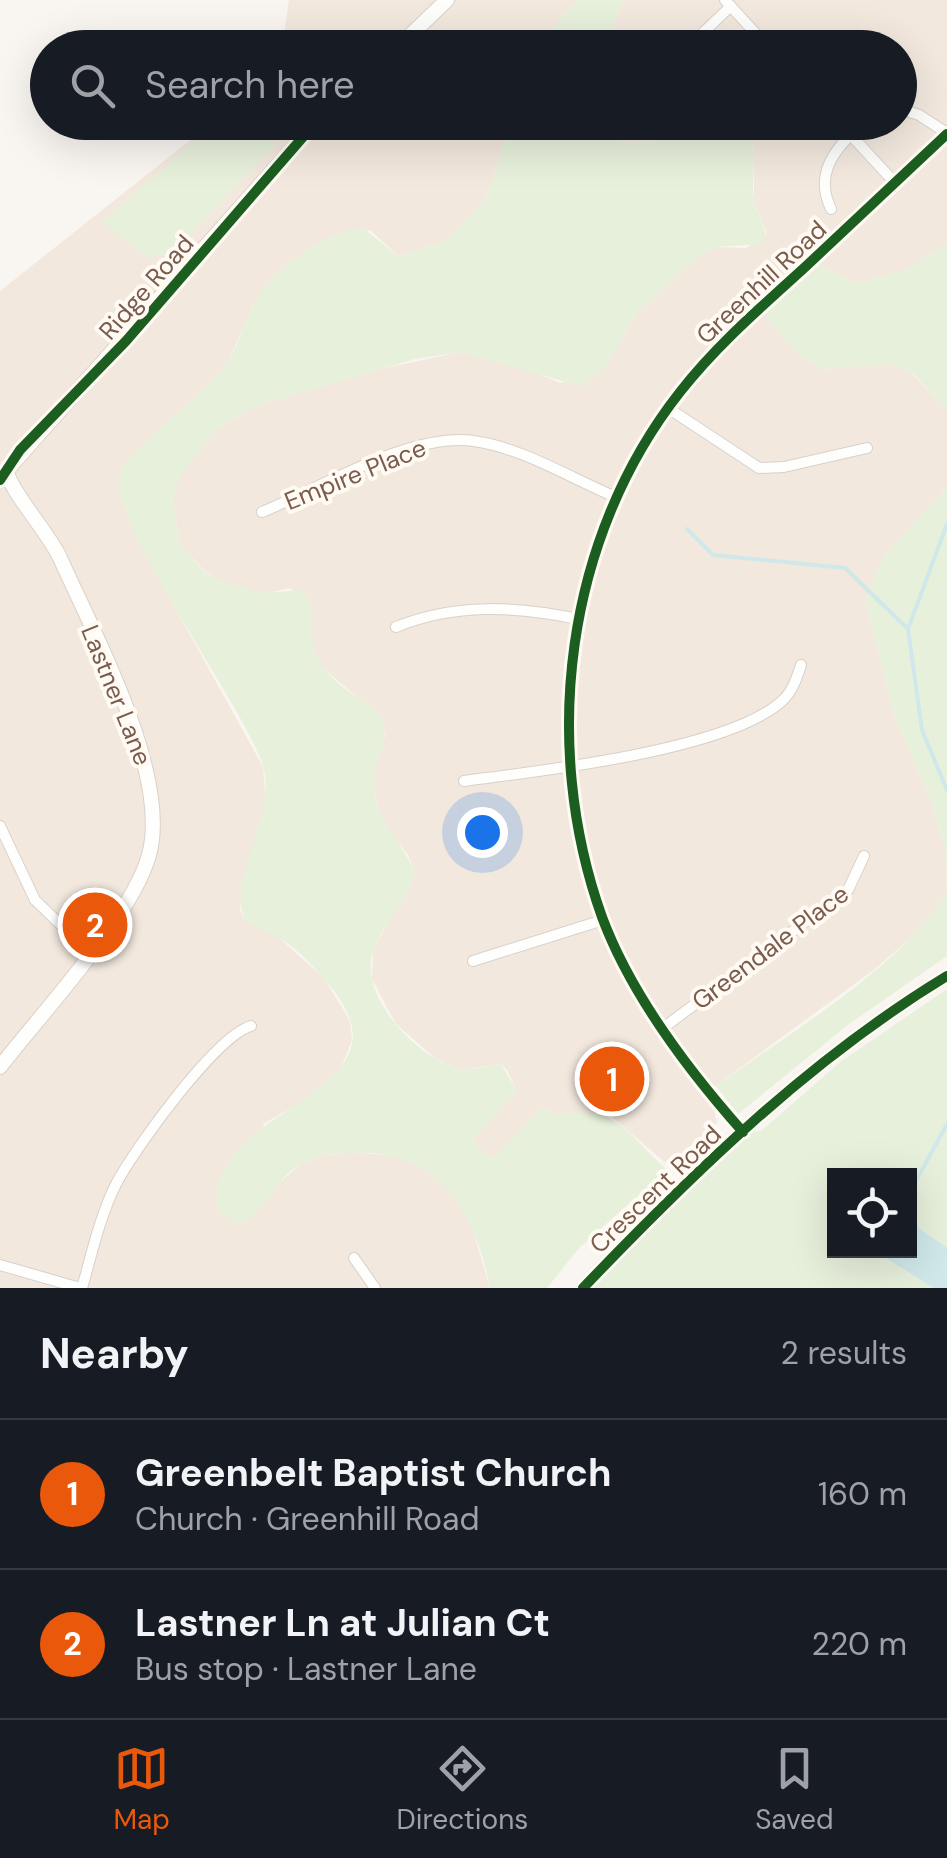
<!DOCTYPE html>
<html lang="en">
<head>
<meta charset="utf-8">
<style>
	:root { --surface:#171b24; --page:#242831; --text:#f1f3f6; --muted:#9ea1a6; --line:#363941; --accent:#ea580c }
	body { margin:0; font-family:"DM Sans",sans-serif; background:var(--page); color:var(--text) }
	.controls { position:absolute; right:30px; bottom:30px; display:grid; overflow:hidden; border-radius:0px; box-shadow:0 10px 40px #0002 }
	.controls button { width:90px; height:90px; display:grid; place-items:center; padding:0; border:0; border-bottom:2px solid var(--line); background:var(--surface); color:var(--text); font:50px sans-serif }
	.you { position:absolute; left:482px; top:832px; width:35px; height:35px; margin:-25px; border:8px solid #fff; border-radius:50%; background:#1a73e8; box-shadow:0 0 0 15px #1a73e833 }
	.badge { display:grid; place-items:center; width:65px; height:65px; border-radius:50%; background:var(--accent); color:#fff; font-size:32px; font-weight:700 }
	.pin { position:absolute; translate:-50% -50%; border:5px solid #fff; box-shadow:0 2px 10px #0006 }
	.list { margin:0; padding:0; list-style:none }
	h2 { display:flex; justify-content:space-between; align-items:center; height:130px; margin:0; padding:0 40px; font-size:42px }
	h2 small { font-size:32px; font-weight:400; color:var(--muted) }
	.list li { display:grid; grid-template-columns:65px 1fr auto; gap:30px; align-items:center; box-sizing:border-box; height:150px; padding:0 40px; border-top:2px solid var(--line) }
	.list b { display:block; font-size:38px; white-space:nowrap }
	.list p { margin:0; font-size:32px; white-space:nowrap; color:var(--muted) }
	.list em { font-size:32px; font-style:normal; color:var(--muted) }
	.icon { flex:none; width:55px; height:55px; fill:none; stroke:currentColor; stroke-width:2; stroke-linecap:round; stroke-linejoin:round }
	.map { position:relative; flex:none; width:947px; height:1288px; overflow:hidden }
	.search { position:absolute; background:var(--surface); box-shadow:0 10px 40px #0002; left:30px; right:30px; top:30px; height:110px; display:flex; align-items:center; gap:25px; box-sizing:border-box; padding:0 35px; border-radius:55px; color:var(--muted); font-size:38px }
	.sheet { height:430px; background:var(--surface) }
	nav { display:flex; justify-content:space-around; align-items:center; box-sizing:border-box; height:140px; border-top:2px solid var(--line); background:var(--surface); font-size:28px; color:var(--muted) }
	nav a { display:grid; justify-items:center; gap:5px }
	nav .on { color:var(--accent) }
	.map>svg:first-child { display:block }
	.residential { fill:#f2e8de }
	.green { fill:#e7f0db; fill-rule:evenodd }
	.water { fill:#d0e8ea }
	.lines { fill:none; stroke-linecap:round; stroke-linejoin:round }
	.stream { stroke:#d0e8ea; stroke-width:4 }
	.street-casing { stroke:#d7d1cb; stroke-width:12 }
	.secondary-casing { stroke:#d9d2cb; stroke-width:16 }
	.street { stroke:#fefefd; stroke-width:10 }
	.secondary { stroke:#fefefd; stroke-width:14 }
	.cycleway-casing { stroke:#fffaf3; stroke-width:16 }
	.cycleway { stroke:#1b5e20; stroke-width:10 }
	.labels { text-anchor:middle; stroke-width:8; stroke-linejoin:round; paint-order:stroke }
	.street-label { font-size:25px; fill:#7a5c4d; stroke:#fffaf3 }
</style>
</head>
<body>
<div class="map">
<svg width="947" height="1288" viewBox="0 0 947 1288">
	<rect width="100%" height="100%" fill="#f9f5f0"/>
	<path class="residential" d="M289,0H577L554,27L549,47L282,48Z
		M627,0H947V243L906,270L856,284L822,267L799,356L822,369L890,364L912,373L947,410V487L885,555L865,599L895,719L930,797L946,852L947,890L931,920L875,969L710,1090L717,1123L668,1165L612,1117L555,1115L542,1107L493,1160L472,1140L517,1091L507,1070L501,1064L459,1070L436,1059L396,1024L372,979L373,950L415,874L408,855L381,822L374,789V763L385,736L382,718L318,664L310,643V600L289,588L265,594L223,582L206,572L180,545L172,497L179,476L218,428L253,407L376,370L460,352L515,364L560,383L604,369L637,313L695,259L714,247L746,248L767,234L754,201V144L744,123L900,122V48L610,47L617,12Z
		M212,123H511L486,199L444,242L398,256L370,230L253,305L228,363L121,499L159,579L263,767L266,804L242,888L240,910L245,921L277,936L324,978L350,1021L352,1040L339,1073L323,1090L263,1124L282,1181L301,1163L321,1156L350,1152L407,1157L443,1183L457,1200L472,1227L490,1288H0V291Z
		M601,123H693L665,139L636,143L621,141Z"/>
	<path class="green" d="M577,0H627L617,12L610,47H549L554,27Z
		M216,122L252,123L276,144L171,255L146,257L102,222Z
		M511,123H601L621,141L636,143L665,139L693,123H744C763,143 748,178 755,204C759,218 768,229 765,244L714,247L695,259L637,313L604,369L580,386L460,352L415,359L253,407L218,428L180,476L172,497L180,545L205,572L223,582L265,593L301,590L310,600C314,648 308,662 351,693C360,699 376,707 381,717C392,736 373,764 374,785C375,823 403,841 415,874C406,902 384,923 374,949C356,994 415,1055 455,1068C468,1072 487,1065 501,1064L517,1091L472,1140L493,1159L542,1107L555,1115C617,1103 625,1132 667,1170L579,1248L547,1288H490C477,1218 443,1155 366,1153C346,1152 322,1153 304,1162C276,1175 267,1213 238,1225L217,1210C201,1108 416,1097 334,991C319,972 300,950 279,938C269,932 256,928 245,921C226,877 278,818 263,766C246,708 105,520 120,474C129,444 212,395 233,353C241,337 245,319 254,304C273,268 324,232 363,228L398,256L444,242L486,199Z
		M947,243V410L913,373L890,364L822,369L799,356L760,308L811,261L856,284L906,270Z
		M947,487V885L946,852L930,797L895,719L865,599L885,555Z
		M947,890V956L849,1024L738,1114L716,1086C786,1035 907,964 947,890Z
		M947,989V1288H581L743,1132L761,1131L840,1062ZM834,1176H910V1250H834Z"/>
	<path class="water" d="M910,1222L947,1248V1288H934L876,1252L910,1250Z"/>
	<g class="lines">
		<path class="stream" d="M947,524L908,629L922,730L947,790
			M687,529L713,555L845,568L908,629
			M910,1192L947,1124"/>
		<defs>
			<path id="street" d="M725,0L769,48
				M687,48L731,6
				M900,109L919,115L947,133
				M839,122L895,183
				M831,209C813,172 837,147 863,122
				M668,408L759,468L784,467L867,448
				M262,512C321,488 411,432 474,441C523,448 572,479 618,498
				M396,627C455,603 516,606 578,619
				M464,781C539,771 733,750 784,699C793,690 797,677 801,665
				M0,826L35,900L89,952
				M473,961L603,920
				M663,1028L848,890L864,856
				M743,1132C688,1070 631,995 602,917C540,744 565,538 680,392C716,346 760,308 803,269C851,224 899,179 947,134
				M354,1258L375,1288
				M0,1265L80,1288
				M82,1288C92,1253 100,1216 116,1184C135,1148 216,1036 251,1026"/>
			<path id="secondary" d="M397,48L447,0
				M0,1067C41,1014 133,915 149,855C171,776 94,634 61,560C52,537 6,486 7,470L316,122
				M583,1288C693,1173 810,1059 947,976"/>
		</defs>
		<use href="#street" class="street-casing"/>
		<use href="#secondary" class="secondary-casing"/>
		<use href="#street" class="street"/>
		<use href="#secondary" class="secondary"/>
		<defs>
			<path id="cycleway" d="M0,480L20,450L126,341L316,122
				M743,1132C688,1070 631,995 602,917C540,744 565,538 680,392C716,346 760,308 803,269C851,224 899,179 947,134
				M583,1288C693,1173 810,1059 947,976"/>
		</defs>
		<use href="#cycleway" class="cycleway-casing"/>
		<use href="#cycleway" class="cycleway"/>
	</g>
	<g class="labels">
		<g class="street-label">
			<text transform="translate(761 282) rotate(-43)" y="9">Greenhill Road</text>
			<text transform="translate(146 287) rotate(-49)" y="9">Ridge Road</text>
			<text transform="translate(355 474) rotate(-22)" y="9">Empire Place</text>
			<text transform="translate(117 695) rotate(68)" y="9">Lastner Lane</text>
			<text transform="translate(770 947) rotate(-37)" y="9">Greendale Place</text>
			<text transform="translate(655 1189) rotate(-44)" y="9">Crescent Road</text>
		</g>
	</g>
</svg>
<div class="controls">
<button><svg class="icon" aria-label="locate" viewBox="0 0 24 24"><circle cx="12" cy="12" r="6"/><path d="M12 2v4M12 18v4M2 12h4M18 12h4"/></svg></button>
</div>
<div class="you"></div>
<div class="pin badge" style="left:612px;top:1079px">1</div>
<div class="pin badge" style="left:95px;top:925px">2</div>
<div class="search"><svg class="icon" aria-label="search" viewBox="0 0 24 24"><circle cx="10" cy="10" r="6"/><path d="M15 15l6 6"/></svg>Search here</div>
</div>
<section class="sheet">
<h2>Nearby<small>2 results</small></h2>
<ul class="list">
<li><span class="badge">1</span><div><b>Greenbelt Baptist Church</b><p>Church · Greenhill Road</p></div><em>160 m</em></li>
<li><span class="badge">2</span><div><b>Lastner Ln at Julian Ct</b><p>Bus stop · Lastner Lane</p></div><em>220 m</em></li>
</ul>
</section>
<nav>
<a class="on"><svg class="icon" aria-label="map" viewBox="0 0 24 24"><path d="M3 6l6-2 6 2 6-2v14l-6 2-6-2-6 2zM9 4v14M15 6v14"/></svg>Map</a>
<a><svg class="icon" aria-label="directions" viewBox="0 0 24 24"><path d="M12 3l9 9-9 9-9-9zM9 14v-3h6M13 9l2 2-2 2"/></svg>Directions</a>
<a><svg class="icon" aria-label="saved" viewBox="0 0 24 24"><path d="M7 4h10v16l-5-4-5 4z"/></svg>Saved</a>
</nav>
</body>
</html>
